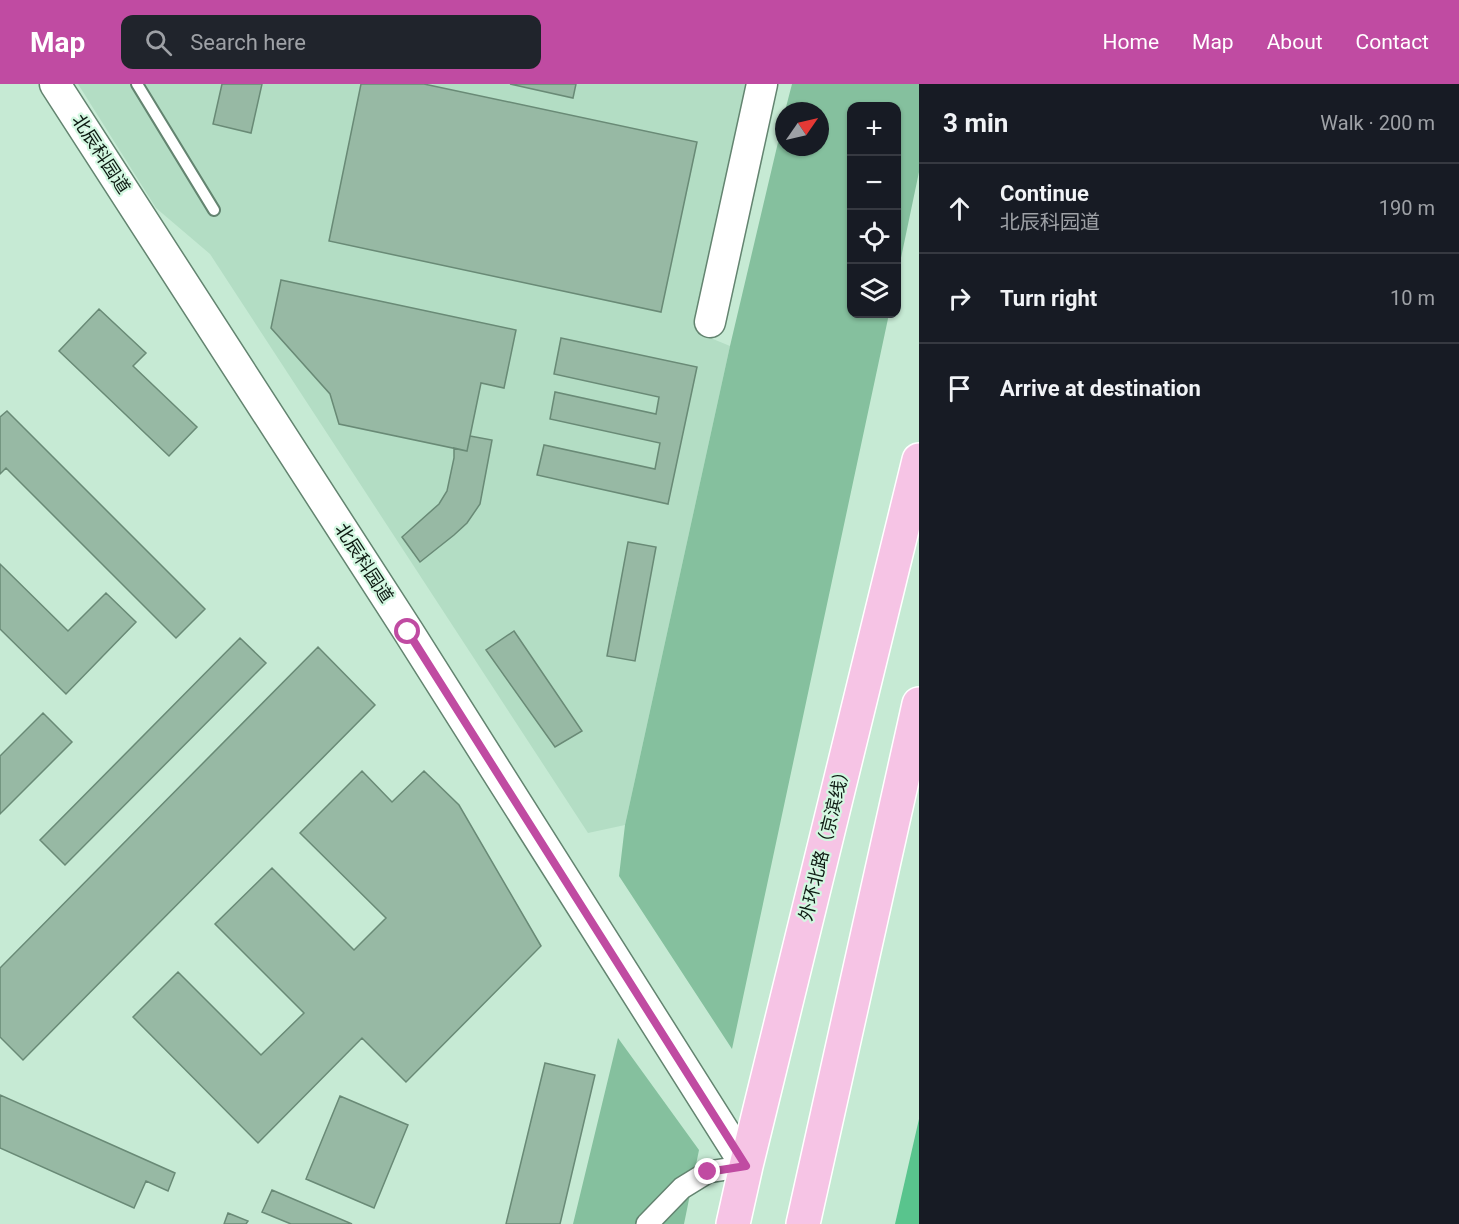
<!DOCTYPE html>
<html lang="en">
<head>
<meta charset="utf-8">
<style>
	:root { --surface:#171b24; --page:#20242c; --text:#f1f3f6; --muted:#9ea1a6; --line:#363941; --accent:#c04ba2 }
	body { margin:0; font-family:Roboto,"Noto Sans SC",sans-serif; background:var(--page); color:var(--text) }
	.controls { position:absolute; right:18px; top:18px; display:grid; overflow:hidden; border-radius:12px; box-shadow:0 2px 4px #0004 }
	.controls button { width:54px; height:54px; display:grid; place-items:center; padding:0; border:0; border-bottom:2px solid var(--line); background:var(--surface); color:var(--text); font:30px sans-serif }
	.compass { position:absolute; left:775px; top:18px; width:54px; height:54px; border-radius:50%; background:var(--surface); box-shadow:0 2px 4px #0004; rotate:56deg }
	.stop { position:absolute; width:18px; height:18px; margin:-14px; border:4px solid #c04ba2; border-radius:50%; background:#fff }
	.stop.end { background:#c04ba2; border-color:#fff; box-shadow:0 2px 6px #0008 }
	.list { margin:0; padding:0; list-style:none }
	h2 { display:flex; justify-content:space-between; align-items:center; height:78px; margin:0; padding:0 24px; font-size:26px }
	h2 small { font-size:20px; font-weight:400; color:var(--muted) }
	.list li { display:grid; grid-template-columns:39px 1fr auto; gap:18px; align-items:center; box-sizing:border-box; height:90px; padding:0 24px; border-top:2px solid var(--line) }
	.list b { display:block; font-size:22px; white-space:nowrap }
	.list p { margin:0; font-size:20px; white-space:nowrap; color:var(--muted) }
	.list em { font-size:20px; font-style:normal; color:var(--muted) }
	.icon { flex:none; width:33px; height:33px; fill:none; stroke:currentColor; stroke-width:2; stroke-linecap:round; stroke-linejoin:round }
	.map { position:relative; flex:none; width:919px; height:1140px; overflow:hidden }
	header { display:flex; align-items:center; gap:36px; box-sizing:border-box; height:84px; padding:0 30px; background:var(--accent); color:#fff }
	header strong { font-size:28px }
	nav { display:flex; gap:33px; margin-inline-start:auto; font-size:21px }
	.search { width:420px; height:54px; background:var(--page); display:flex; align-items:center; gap:15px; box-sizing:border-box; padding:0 21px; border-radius:12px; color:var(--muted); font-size:22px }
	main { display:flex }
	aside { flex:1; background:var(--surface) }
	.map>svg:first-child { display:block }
	.built { fill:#b3ddc4 }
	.green { fill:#85c09e }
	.water { fill:#59c48d }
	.building { fill:#97b9a4; stroke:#698a76; stroke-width:1.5 }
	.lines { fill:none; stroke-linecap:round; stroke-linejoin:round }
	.lane-casing { stroke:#638470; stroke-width:14 }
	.street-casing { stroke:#638470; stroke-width:24 }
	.secondary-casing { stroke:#638470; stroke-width:33 }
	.highway-casing { stroke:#fff; stroke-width:36 }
	.lane { stroke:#fff; stroke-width:10 }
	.street { stroke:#fff; stroke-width:21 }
	.secondary { stroke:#fff; stroke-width:30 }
	.highway { stroke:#f6c4e5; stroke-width:33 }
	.route { stroke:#c04ba2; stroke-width:8 }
	.labels { text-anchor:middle; stroke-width:4.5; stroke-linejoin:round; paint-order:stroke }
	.street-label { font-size:18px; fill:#0d1a12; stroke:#d3f7e1 }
</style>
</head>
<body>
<header>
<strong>Map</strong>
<div class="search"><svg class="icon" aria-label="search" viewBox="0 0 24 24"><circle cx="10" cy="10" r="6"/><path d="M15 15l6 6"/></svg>Search here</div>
<nav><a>Home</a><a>Map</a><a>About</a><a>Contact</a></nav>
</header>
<main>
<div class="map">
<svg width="919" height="1140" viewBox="0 0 919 1140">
	<rect width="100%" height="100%" fill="#c6ead4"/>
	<path class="built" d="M78,0H746L696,248L730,262L625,741L588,749L210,170L156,124Z"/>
	<path class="green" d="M792,0H919V88L897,193L896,22H852V230H889L732,965L619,792L625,741L730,262L784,33V63H820V27H785Z
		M618,954L699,1066L684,1140H573Z"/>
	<path class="water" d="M919,1035V1140H895Z"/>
	<path class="building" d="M222,0H262L251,49L213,40Z
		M361,0H424L697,58L661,228L329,157Z
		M510,0H576L573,14Z
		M281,196L516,246L504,304L481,299L467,367L339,340L330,310L271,244Z
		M99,225L146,269L133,282L197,343L169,372L59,267Z
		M561,254L697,283L668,420L537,391L544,361L655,385L660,359L550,335L555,308L656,330L659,313L554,290Z
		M7,327L205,525L176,554L6,384L0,390V333Z
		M470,352L492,356L480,420L467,439L454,451L420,478L402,453L439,420L447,407L454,374V364L467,367Z
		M628,458L656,463L635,577L607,572Z
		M0,480L68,547L106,509L136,538L66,610L0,545Z
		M514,547L582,647L555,663L486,566Z
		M240,554L266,579L65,781L40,756Z
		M318,563L375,621L23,976L0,953V884Z
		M43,629L72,658L0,730V672Z
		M362,687L392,718L424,687L459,721L541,862L406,998L362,954L258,1059L133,933L178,888L261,971L304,929L215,840L272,784L354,866L386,834L300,749Z
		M545,979L595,991L560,1140H506Z
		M0,1011L175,1089L168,1107L146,1097L134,1124L0,1064Z
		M340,1012L408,1041L374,1124L306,1095Z
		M272,1106L352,1140H291L262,1128Z
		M228,1129L248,1137L246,1140H224Z"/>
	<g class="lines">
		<defs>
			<path id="lane" d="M137,0L214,126"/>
			<path id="street" d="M647,1140L682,1104L708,1088L746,1082"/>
			<path id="secondary" d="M55,0L408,547L746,1082
				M710,238L762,0"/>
			<path id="highway" d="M733,1140L746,1082L919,376
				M803,1140L919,620"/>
		</defs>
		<use href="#lane" class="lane-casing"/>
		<use href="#street" class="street-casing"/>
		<use href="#secondary" class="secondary-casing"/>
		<use href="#highway" class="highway-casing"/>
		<use href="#lane" class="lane"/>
		<use href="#street" class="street"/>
		<use href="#secondary" class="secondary"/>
		<use href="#highway" class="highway"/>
	</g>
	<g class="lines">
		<path class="route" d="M408,548L746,1082L708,1088"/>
	</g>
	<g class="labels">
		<g class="street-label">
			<text transform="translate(101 70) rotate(57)" y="6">北辰科园道</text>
			<text transform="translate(364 479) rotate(57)" y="6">北辰科园道</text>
			<text transform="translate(825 758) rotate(-76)" y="6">外环北路（京滨线）</text>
		</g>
	</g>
</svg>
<div class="controls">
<button>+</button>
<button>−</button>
<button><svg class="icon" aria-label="locate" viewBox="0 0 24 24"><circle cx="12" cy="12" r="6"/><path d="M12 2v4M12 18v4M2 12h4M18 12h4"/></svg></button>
<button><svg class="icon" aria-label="layers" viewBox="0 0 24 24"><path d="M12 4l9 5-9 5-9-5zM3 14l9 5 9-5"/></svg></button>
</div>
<svg class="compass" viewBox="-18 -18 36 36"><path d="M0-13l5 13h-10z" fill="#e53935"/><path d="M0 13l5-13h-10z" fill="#9ea1a6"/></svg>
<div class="stop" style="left:408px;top:548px"></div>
<div class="stop end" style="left:708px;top:1088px"></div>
</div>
<aside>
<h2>3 min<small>Walk · 200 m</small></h2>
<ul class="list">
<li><svg class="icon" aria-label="ahead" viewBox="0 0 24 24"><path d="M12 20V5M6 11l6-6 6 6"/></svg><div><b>Continue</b><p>北辰科园道</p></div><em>190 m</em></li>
<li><svg class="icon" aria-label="right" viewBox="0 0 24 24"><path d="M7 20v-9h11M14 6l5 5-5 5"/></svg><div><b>Turn right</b></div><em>10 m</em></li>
<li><svg class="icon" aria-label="arrive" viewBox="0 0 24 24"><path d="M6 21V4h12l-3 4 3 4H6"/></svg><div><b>Arrive at destination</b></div></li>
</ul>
</aside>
</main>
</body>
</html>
